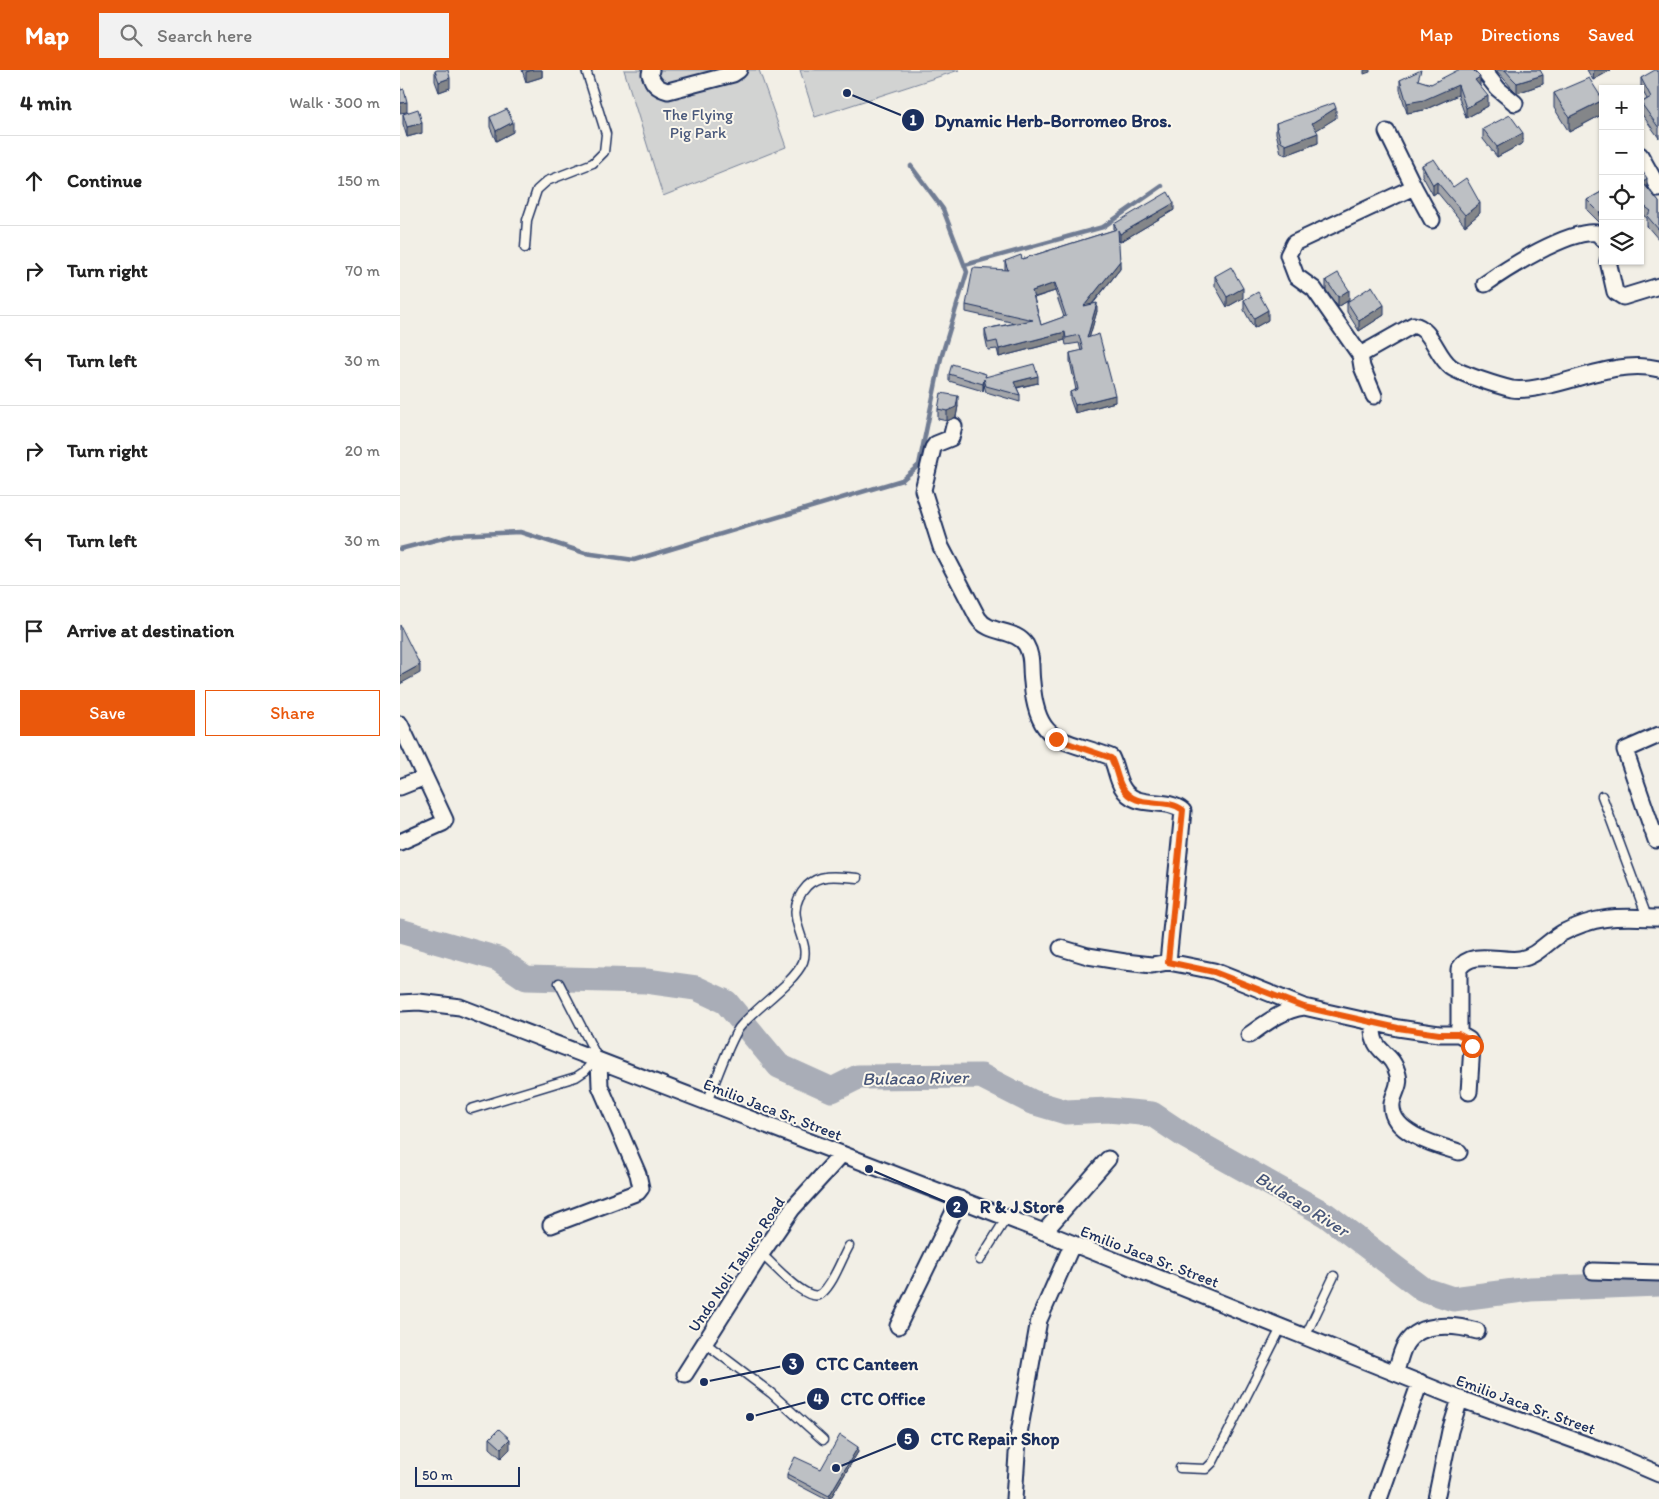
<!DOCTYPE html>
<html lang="en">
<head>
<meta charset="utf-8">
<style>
	:root { --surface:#fff; --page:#f2f2f2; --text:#222; --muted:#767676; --line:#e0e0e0; --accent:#ea580c }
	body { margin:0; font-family:Itim,sans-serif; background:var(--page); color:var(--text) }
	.controls { position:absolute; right:15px; top:15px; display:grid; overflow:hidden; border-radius:0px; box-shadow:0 1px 4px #0004 }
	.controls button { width:45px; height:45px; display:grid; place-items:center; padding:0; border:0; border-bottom:1px solid var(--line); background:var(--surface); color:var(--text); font:25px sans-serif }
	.scale { position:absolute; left:15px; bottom:12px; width:105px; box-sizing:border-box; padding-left:5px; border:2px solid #1b2f5e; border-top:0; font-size:14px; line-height:18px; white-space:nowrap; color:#1b2f5e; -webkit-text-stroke:4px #fbf7ec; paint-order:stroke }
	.stop { position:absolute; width:15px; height:15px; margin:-11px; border:4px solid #ea580c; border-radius:50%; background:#fff }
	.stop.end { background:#ea580c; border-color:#fff; box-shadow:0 1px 5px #0008 }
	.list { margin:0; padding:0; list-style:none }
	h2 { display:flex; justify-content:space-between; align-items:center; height:65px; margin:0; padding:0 20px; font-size:21px }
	h2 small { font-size:16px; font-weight:400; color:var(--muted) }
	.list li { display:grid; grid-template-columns:32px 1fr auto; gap:15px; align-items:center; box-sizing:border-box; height:90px; padding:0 20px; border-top:1px solid var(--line) }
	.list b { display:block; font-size:19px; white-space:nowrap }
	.list em { font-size:16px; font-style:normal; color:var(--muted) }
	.actions { display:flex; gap:10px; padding:15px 20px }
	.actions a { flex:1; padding:11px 0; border:1px solid var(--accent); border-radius:0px; text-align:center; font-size:18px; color:var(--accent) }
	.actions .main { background:var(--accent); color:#fff }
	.icon { flex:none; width:28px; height:28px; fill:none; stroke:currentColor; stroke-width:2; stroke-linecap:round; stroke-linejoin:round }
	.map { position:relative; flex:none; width:1259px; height:1429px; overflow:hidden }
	header { display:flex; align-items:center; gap:30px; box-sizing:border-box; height:70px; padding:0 25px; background:var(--accent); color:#fff }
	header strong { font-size:24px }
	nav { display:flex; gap:28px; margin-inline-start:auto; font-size:18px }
	.search { width:350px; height:45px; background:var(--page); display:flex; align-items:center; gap:12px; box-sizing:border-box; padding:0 18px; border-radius:0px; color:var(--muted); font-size:19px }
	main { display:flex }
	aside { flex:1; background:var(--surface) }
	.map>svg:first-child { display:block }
	.green { fill:#d2d3d2; stroke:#768198 }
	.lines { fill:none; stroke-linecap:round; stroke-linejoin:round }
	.stream { stroke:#707b93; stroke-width:4.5 }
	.river { stroke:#a9adb7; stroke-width:25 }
	.lane-casing { stroke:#1b2f5e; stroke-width:11 }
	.street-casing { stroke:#1b2f5e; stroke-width:19 }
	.lane { stroke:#fbf7ec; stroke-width:8 }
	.street { stroke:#fbf7ec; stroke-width:15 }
	.wall { fill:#a3a5a9; stroke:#1b2f5e; fill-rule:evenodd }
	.shaded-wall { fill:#848689; stroke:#1b2f5e }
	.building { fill:#bdc0c4; stroke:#1b2f5e; fill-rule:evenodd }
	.route { stroke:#ea580c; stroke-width:6 }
	.labels { text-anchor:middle; stroke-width:4; stroke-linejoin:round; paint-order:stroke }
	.park-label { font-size:16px; fill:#49587b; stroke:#fbf7ec }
	.street-label { font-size:16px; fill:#1b2f5e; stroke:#fbf7ec }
	.water-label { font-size:18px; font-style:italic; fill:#465579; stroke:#fbf7ec }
	.leader { fill:none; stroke:#1b2f5e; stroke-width:2 }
	.callout-dot { fill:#1b2f5e; stroke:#fbf7ec; stroke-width:2 }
	.mark-label { font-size:15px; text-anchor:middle; font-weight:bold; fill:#fff }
	.callout-label { font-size:18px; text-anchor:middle; font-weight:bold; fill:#1b2f5e; stroke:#fbf7ec; stroke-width:4; stroke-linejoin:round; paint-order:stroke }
</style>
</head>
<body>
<header>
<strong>Map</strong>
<div class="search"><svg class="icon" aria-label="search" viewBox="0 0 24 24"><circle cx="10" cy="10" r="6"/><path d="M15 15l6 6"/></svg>Search here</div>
<nav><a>Map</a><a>Directions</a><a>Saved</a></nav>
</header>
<main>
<aside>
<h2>4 min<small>Walk · 300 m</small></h2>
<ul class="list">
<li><svg class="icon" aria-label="ahead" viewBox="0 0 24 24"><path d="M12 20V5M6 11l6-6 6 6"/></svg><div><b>Continue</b></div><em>150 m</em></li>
<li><svg class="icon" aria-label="right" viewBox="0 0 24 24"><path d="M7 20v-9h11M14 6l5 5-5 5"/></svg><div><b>Turn right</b></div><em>70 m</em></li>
<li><svg class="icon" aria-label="left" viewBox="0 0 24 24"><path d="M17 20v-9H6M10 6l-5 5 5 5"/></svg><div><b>Turn left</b></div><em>30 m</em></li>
<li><svg class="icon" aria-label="right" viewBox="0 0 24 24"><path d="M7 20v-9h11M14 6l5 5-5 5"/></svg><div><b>Turn right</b></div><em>20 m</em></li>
<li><svg class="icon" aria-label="left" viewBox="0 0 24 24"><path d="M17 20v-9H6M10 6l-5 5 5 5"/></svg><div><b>Turn left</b></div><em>30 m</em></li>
<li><svg class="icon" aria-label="arrive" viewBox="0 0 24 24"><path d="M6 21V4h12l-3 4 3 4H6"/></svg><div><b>Arrive at destination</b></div></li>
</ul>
<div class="actions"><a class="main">Save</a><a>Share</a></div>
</aside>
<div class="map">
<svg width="1259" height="1429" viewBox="0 0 1259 1429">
	<rect width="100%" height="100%" fill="#f2efe6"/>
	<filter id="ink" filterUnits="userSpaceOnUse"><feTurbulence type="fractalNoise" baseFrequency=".02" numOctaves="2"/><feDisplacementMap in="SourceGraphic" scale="10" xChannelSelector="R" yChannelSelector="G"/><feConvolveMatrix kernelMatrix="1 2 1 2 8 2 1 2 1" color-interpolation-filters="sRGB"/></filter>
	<g filter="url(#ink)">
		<path class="green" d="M224,0H359L386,77L263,126Z
			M400,0H559L415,47Z"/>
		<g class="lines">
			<path class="stream" d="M565,195L703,157L762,116
				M0,479L55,465L120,462L185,483L234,490L502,410L519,395L541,288L567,202L543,139L511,96"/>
			<path class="river" d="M0,861L98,889L126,908L246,911L296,918L326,932L379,996L432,1020L458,1007L581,1006L632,1032L666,1042L708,1040L752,1044L785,1066L926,1145L1023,1219L1053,1229L1130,1219L1259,1214"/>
			<defs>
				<path id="lane" d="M125,178L127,150L137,120L147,111L193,93L204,82L206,64L186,0
					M1202,726L1247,847
					M159,913L198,989
					M307,1032C315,1013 329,972 339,958C355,938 394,913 403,892C412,868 379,846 407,816C421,802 441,807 458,808
					M71,1039L176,1007L185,1001L194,990
					M361,1184C373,1193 408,1236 422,1223C434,1212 441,1190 449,1176
					M580,1190L607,1147
					M906,1265L934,1206
					M305,1273L371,1323L423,1370
					M780,1398L806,1399L813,1392L882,1256"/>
				<path id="street" d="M251,0L250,4C253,14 257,18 268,21L333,4L339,0
					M1083,0L1098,19L1115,33
					M987,62L1014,117L894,173L888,185L896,206L914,219L960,285L1013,255C1032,258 1036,286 1051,297C1061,304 1099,316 1112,319C1123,321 1136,318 1146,316C1183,308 1222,290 1259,299
					M1240,85L1259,119
					M1014,117L1032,150
					M1208,191L1215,222L1223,227L1259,216
					M1085,214C1108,198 1169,159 1197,163L1203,169
					M960,285L962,297L974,326
					M554,356L551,368L536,374L533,378L523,420L541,477L578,548C589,565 615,558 626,575C633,587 630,598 632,612C637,676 662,668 711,687C716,697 717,709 722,717C735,741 766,726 783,741L768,892
					M0,654L45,750L43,753L0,772
					M1259,665L1225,680L1256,770L1259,769
					M0,717L25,707
					M661,878L688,886L725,892L752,895L768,892L784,895L814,901L904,937L998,958L1039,964H1059
					M0,933L19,932L60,937L644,1162L1060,1329L1210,1383L1259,1404
					M973,952C971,987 991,977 998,1005C1001,1016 993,1024 992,1034C989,1063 1039,1076 1059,1082
					M849,965C866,953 882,940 904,937
					M1069,1022L1072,976L1069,970L1059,964V899C1071,879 1100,892 1120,889C1136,887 1148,871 1162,863C1199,844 1220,847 1259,848
					M151,1155L238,1122L241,1118L238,1104L200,1016L199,991
					M644,1162L708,1089
					M1193,1201L1259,1203
					M498,1256L560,1129
					M996,1302C998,1294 1000,1286 1003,1279C1015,1251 1053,1254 1077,1261
					M285,1304L361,1184L392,1139L442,1084
					M614,1429L618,1369L639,1250L672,1175
					M979,1429L1020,1312
					M1036,1429L1050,1361L1060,1329"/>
			</defs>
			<use href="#lane" class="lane-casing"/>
			<use href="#street" class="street-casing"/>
			<use href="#lane" class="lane"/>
			<use href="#street" class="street"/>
		</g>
		<path class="wall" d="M122,0H142V7L126,12Z
			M1096,0H1140L1143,14L1117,23L1112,18Z
			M1187,0H1211L1193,10Z
			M35,1L50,18L39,22L35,11Z
			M1259,4V68L1241,43V33L1247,29L1241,18V8Z
			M1000,10L1020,11L1031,14L1080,16L1088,36L1066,48L1058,25L1024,40L1007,43L1000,20Z
			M1154,23L1203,29V44L1169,62L1154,38Z
			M3,44L22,63L7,67L3,54Z
			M90,47L113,62L96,71L90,57Z
			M936,48L916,60L918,73L886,85L881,83L876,63V53Z
			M1083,59L1123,73L1097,87L1083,69Z
			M1022,95L1053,117L1080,143L1065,156L1037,122L1033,125L1022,105Z
			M1240,98L1247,118L1259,132V170L1247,156V148L1240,143Z
			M1203,121L1200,153L1187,140V130Z
			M774,140L720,172L718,169L720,199L692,235L697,241L689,268L715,332L675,343L670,329V322L676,320L670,291V283L681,281L679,273L666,275L665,270L599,287L597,279L588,280L585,266V259L615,253L566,242V235L605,200V191L622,189L714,160V154ZM655,221L664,247L641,255L634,228Z
			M815,206L843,228L827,237L815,216Z
			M926,210L949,230L938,237L926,220Z
			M844,230L868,250L854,258L844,240Z
			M947,232L984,245L959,261L947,242Z
			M549,304L586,307L638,313L617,318L620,325V332L586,322L584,315L583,321L549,311Z
			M558,336L556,347L547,351L538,349V339Z
			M90,1368L110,1379L101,1388L90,1378Z
			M458,1382L430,1429H425L387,1409V1404L421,1399Z"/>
		<path class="shaded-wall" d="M133,0H142V7L126,12V2Z
			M964,0H970V2L964,4Z
			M1194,0H1211L1193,10Z
			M1143,5V14L1117,23V13Z
			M1080,7V17L1075,10Z
			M50,8V18L39,22V12Z
			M1058,15V25L1024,40L1007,43V33Z
			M1088,26V36L1066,48V38Z
			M1203,30V44L1169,62V47Z
			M7,32V42L0,43V33Z
			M936,38V48L912,63V53Z
			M113,52V62L96,71V61Z
			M22,53V63L7,67V57Z
			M918,63V73L886,85V75Z
			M1123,63V73L1097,87V77Z
			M1247,108V118L1243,123V113Z
			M1037,112V122L1033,125V115Z
			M774,133V140L720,172V164Z
			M1080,133V143L1065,156V145Z
			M1203,142V152L1200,153V143Z
			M720,191V199L684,244V236Z
			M655,213V221L632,228V221Z
			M843,218V228L827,237V227Z
			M949,220V230L938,237V227Z
			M697,233V241L687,276V268Z
			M984,235V245L959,261V251Z
			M868,240V250L854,258V248Z
			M665,262V270L599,287V279Z
			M638,306V313L614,318V312Z
			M584,309V315L583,321V314Z
			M715,325V332L675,343V335Z
			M558,326V336L556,347L547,351V341Z
			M20,595V603L0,614V606Z
			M110,1369V1379L101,1388V1378Z
			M458,1377V1382L430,1429H429V1426Z"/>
		<path class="building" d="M37,0H48L50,8L39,12L35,1Z
			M1021,0L1018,10L1031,14L1058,0H1073L1080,7L1075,10L1088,26L1066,38L1058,15L1024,30L1007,33L1000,10Z
			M1105,0H1140L1143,5L1117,13L1112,8Z
			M1255,0H1257L1259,4V58L1241,33L1251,27L1241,8Z
			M1189,8L1203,30L1169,47L1154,23Z
			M0,17L1,20L4,19L7,32L0,33Z
			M934,33L936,38L912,53L918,63L886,75L881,72L876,53Z
			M18,39L22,53L7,57L3,44Z
			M107,39L113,52L96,61L90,47Z
			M1110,45L1123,63L1097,77L1083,59Z
			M1034,89L1053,117L1066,108L1080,133L1065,145L1037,112L1033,115L1022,95Z
			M1240,98L1247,108L1243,113L1259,132V160L1247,146L1251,141L1240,133Z
			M1203,121V142L1200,143L1187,130Z
			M768,122L774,133L720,164L718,160L720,191L684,236L697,233L687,268L699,264L715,325L675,335L670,322L678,319L670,283L683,280L679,265L666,268L665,262L599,279L597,271L588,273L585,259L633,250L566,235L573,198L608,200L605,191L621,185L622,189L717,159L714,154ZM655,213L666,246L641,255L632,221Z
			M831,197L843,218L827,227L815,206Z
			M938,203L949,220L938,227L926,210Z
			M972,216L984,235L959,251L947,232Z
			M858,222L868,240L854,248L844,230Z
			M552,294L586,304L585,307L634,294L638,306L614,312L620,325L586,316L584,309L583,314L549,304Z
			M541,323L558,326L556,337L547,341L538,339Z
			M0,555L20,595L0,606Z
			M99,1359L110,1369L101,1378L90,1368Z
			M440,1365L458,1377L429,1426L387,1404L395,1387L421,1399Z"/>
	</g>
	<g class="lines" filter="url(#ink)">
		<path class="route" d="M656,669L711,688C716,697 717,709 722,717C735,741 766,726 783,740L768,892L814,902L904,937L998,958L1039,964H1058L1069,970L1072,976"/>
	</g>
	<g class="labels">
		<g class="park-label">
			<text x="298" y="50">The Flying<tspan x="298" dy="18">Pig Park</tspan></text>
		</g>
		<g class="street-label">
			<text transform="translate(373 1039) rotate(21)" y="6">Emilio Jaca Sr. Street</text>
			<text transform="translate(750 1186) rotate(21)" y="6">Emilio Jaca Sr. Street</text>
			<text transform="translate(336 1194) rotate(-56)" y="6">Undo Noli Tabuco Road</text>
			<text transform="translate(1126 1334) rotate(20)" y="6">Emilio Jaca Sr. Street</text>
		</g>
		<g class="water-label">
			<text transform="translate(515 1008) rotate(-1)" y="6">Bulacao River</text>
			<text transform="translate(902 1134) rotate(32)" y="6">Bulacao River</text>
		</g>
	</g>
	<path class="leader" d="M447 23L513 50M469 1099L557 1137M304 1312L393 1294M350 1347L418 1329M436 1398L508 1369"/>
	<g class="callout-dot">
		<circle cx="447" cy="23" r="5"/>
		<circle cx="469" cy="1099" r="5"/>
		<circle cx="304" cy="1312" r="5"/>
		<circle cx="350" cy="1347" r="5"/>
		<circle cx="436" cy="1398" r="5"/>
		<circle cx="513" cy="50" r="12"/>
		<circle cx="557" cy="1137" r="12"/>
		<circle cx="393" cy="1294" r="12"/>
		<circle cx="418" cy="1329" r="12"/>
		<circle cx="508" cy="1369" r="12"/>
	</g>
	<g class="mark-label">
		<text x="513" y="55">1</text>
		<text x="557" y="1142">2</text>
		<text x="393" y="1299">3</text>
		<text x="418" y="1334">4</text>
		<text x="508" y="1374">5</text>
	</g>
	<g class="callout-label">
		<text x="653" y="57">Dynamic Herb-Borromeo Bros.</text>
		<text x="622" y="1143">R &amp; J Store</text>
		<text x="467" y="1300">CTC Canteen</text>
		<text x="483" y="1335">CTC Office</text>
		<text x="595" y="1375">CTC Repair Shop</text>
	</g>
</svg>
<div class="controls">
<button>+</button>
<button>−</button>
<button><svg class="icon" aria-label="locate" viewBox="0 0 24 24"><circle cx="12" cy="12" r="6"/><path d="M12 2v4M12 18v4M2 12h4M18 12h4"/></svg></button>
<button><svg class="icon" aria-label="layers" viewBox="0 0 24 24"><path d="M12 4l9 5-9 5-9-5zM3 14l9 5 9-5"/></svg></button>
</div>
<div class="scale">50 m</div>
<div class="stop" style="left:1072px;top:976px"></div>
<div class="stop end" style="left:656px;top:669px"></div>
</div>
</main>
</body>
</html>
